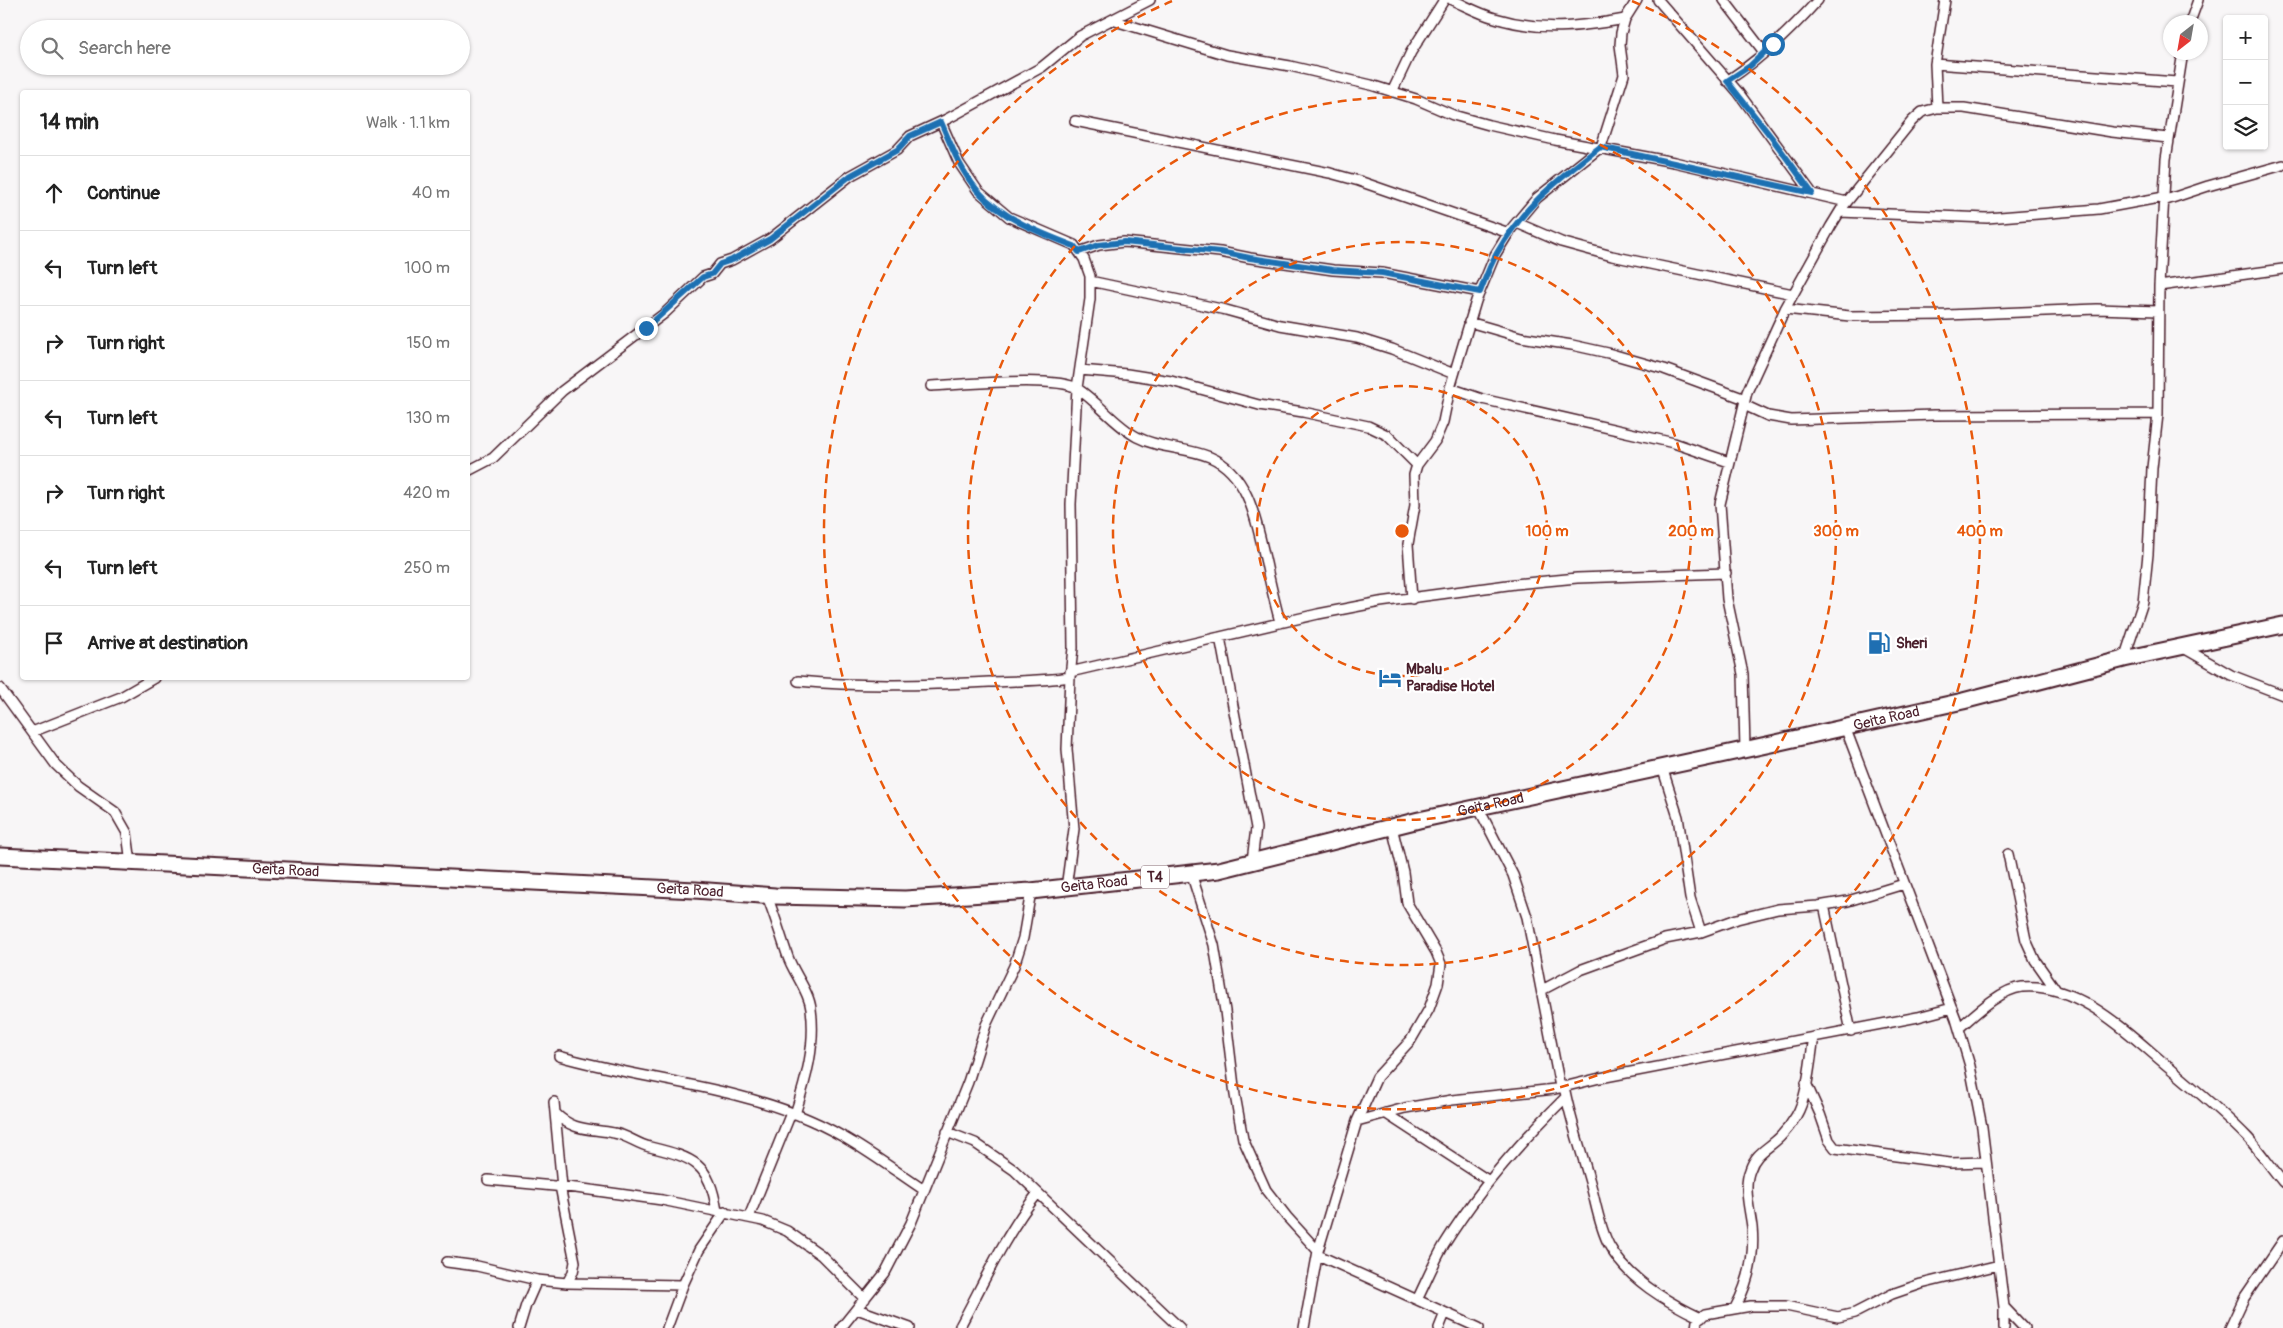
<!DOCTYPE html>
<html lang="en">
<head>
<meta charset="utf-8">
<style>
	:root { --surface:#fff; --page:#f6f6f6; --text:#222; --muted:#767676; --line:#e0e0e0 }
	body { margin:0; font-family:Pangolin,sans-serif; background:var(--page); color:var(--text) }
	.controls { position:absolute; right:15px; top:15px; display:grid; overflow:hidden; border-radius:5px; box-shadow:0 1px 4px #0004 }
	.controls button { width:45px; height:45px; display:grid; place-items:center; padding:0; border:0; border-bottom:1px solid var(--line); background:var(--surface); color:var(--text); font:25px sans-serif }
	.compass { position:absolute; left:2163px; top:15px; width:45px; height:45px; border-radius:50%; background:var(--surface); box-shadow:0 1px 4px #0004; rotate:211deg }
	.stop { position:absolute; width:15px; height:15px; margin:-11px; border:4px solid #1f6fb2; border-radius:50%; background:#fff }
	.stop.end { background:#1f6fb2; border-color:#fff; box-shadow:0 1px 5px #0008 }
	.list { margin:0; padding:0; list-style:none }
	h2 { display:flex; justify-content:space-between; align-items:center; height:65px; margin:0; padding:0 20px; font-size:21px }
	h2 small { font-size:16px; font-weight:400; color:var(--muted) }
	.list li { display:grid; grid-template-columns:32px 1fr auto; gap:15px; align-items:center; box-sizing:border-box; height:75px; padding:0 20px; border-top:1px solid var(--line) }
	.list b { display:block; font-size:19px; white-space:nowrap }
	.list em { font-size:16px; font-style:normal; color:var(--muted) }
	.icon { flex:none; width:28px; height:28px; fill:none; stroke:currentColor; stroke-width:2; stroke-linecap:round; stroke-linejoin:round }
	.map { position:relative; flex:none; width:2283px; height:1328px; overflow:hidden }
	.search { position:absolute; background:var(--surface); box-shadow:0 1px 4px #0004; left:20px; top:20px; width:450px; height:55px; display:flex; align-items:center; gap:12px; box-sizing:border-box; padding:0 18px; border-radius:28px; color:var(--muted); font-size:19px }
	.panel { position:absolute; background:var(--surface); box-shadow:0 1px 4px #0004; left:20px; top:90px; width:450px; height:590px; border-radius:5px }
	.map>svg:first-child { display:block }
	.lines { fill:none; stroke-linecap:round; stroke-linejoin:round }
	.minor-casing { stroke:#4a1f2b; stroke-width:12 }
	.trunk-casing { stroke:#4a1f2b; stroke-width:19 }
	.minor { stroke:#fff; stroke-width:9 }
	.trunk { stroke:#fff; stroke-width:15 }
	.route { stroke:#1f6fb2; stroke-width:6 }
	.ring { fill:none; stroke:#e8590c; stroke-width:2.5; stroke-dasharray:9 6 }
	.labels { text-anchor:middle; stroke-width:4.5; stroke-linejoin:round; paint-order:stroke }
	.shield { fill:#fff; stroke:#80626b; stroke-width:1 }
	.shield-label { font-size:14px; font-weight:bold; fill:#4a1f2b }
	.poi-label { font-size:15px; font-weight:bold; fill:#4a1f2b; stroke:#fff; text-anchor:start }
	.street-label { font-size:15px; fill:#4a1f2b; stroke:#fff }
	.centre { fill:#e8590c; stroke:#fff; stroke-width:2.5 }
	.ring-label { font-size:15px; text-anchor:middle; font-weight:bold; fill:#e8590c; stroke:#fff; stroke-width:4.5; stroke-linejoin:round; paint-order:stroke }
</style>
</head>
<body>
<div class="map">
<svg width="2283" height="1328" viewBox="0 0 2283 1328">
	<rect width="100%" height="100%" fill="#f8f6f7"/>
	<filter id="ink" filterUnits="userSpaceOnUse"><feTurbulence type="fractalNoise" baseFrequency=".02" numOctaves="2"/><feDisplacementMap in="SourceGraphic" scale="10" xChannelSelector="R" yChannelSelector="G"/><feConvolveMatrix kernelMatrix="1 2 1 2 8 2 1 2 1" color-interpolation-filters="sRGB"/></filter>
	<g filter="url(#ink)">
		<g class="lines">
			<defs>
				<path id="minor" d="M1452,0C1466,6 1480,14 1495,18C1541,32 1579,27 1625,19
					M1658,0L1738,92L1812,193
					M1724,0L1764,52
					M1112,20L1227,55L1290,66L1371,85L1416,99L1453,115L1489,125L1555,140L1674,162L1847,202
					M2190,22L2198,0
					M1935,64L2177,82
					M1727,81C1761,59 1791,30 1818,0
					M1392,92L1411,52L1444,0
					M1937,108L1935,64L1945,0
					M1075,121L1330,173L1359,181L1509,233
					M941,122L959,163L978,191L1009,217L1074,245L1084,259L1090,276V299L1077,388L1071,504L1073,648L1070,677L1067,749L1074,829L1066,888
					M2163,201L2208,186L2283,165
					M1840,212L1987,218L2099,209L2164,197
					M1517,223L1561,242L1612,256L1793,294
					M1079,252L1099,245L1124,242L1220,252L1250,258L1333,270L1382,273L1480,292
					M1090,281L1226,310L1280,325L1357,338L1392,349L1454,374
					M2159,286L2283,269
					M1785,309L1850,316L1947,315L2097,309L2158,311
					M1469,322L1521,337L1572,345L1608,353L1664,369L1745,399
					M1080,370L1127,374L1171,381L1259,405L1303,412L1368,426L1387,435L1417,465
					M931,386C961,385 1057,375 1078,389C1099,403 1115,425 1137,437C1160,449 1186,447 1210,457C1250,474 1257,525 1266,563C1270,583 1275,603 1280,622
					M1450,388L1482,399L1674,443L1729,462
					M1744,405L1768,416L1791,420L1934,415L2158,414
					M468,471L493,458L562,391L665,313L703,277L712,274L720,264L732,260L770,239L850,176L897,150L910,136L947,119L1042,67L1080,36L1150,0
					M1412,599L1408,544L1415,505L1414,475L1417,465L1435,441L1443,422L1450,388L1476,301L1495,255L1511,229L1537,198L1601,147L1624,75L1620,45L1621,33L1625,19L1637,0
					M1220,637L1256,828L1252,861
					M2182,647L2231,675L2283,695
					M2124,659L2143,602L2148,554L2152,468L2158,414L2159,286L2166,159L2183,52
					M1070,672L1318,614L1380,602L1515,584L1577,578L1726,573
					M798,681C862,687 925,685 989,682C1016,681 1043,681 1070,677
					M0,688L56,765L78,786L115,812L127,833L131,863
					M1845,727L1956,1019L1970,1066L1982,1127L2004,1307V1328
					M32,732L121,697L154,678
					M1745,749L1743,674L1727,599L1720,504L1747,392L1785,309L1831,226L1842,208L1912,121L1922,112L1937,108H1964L2112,132L2168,138
					M1662,767L1678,817L1690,898L1701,932
					M1478,807L1513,875L1527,917L1560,1087
					M2008,854L2026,940L2035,960L2056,990
					M1191,873L1214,945L1225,1011L1235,1095L1243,1139L1266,1190L1287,1217L1318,1251
					M767,896C775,916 781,937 788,957C794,974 809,991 811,1009C816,1045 806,1080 795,1114
					M1824,905L1851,1031
					M1542,990L1580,970L1665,939L1701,932L1737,919L1778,909L1818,906L1848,901L1904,884
					M1959,1028C1974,1015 2001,989 2022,987C2079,982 2130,1035 2171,1069C2197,1091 2224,1113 2248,1138C2260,1151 2271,1168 2283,1182
					M559,1056C642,1080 731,1085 810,1120C850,1137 888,1166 924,1190
					M1806,1083L1820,1114L1829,1140L1835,1148L1950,1163L1986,1162
					M1564,1086C1570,1119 1581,1150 1590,1182C1596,1203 1599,1226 1609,1245C1627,1279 1667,1302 1701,1318
					M554,1102L562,1187
					M555,1113C574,1132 590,1128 614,1133C627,1135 637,1144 650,1147C695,1158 709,1163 717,1211
					M1385,1113L1489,1181
					M1357,1121L1405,1108L1452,1100L1555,1089L1600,1078L1918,1017L1952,1008
					M947,1132L975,1143L1014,1170L1180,1328
					M488,1180L576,1188L662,1200L763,1221L787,1231L821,1255L865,1299
					M560,1186L575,1262L573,1272L567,1283
					M749,1217L791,1113
					M1318,1255L1479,1328
					M447,1262L477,1266L537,1280L567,1283L683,1285
					M1417,1300C1426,1282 1434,1262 1444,1245C1478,1190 1520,1142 1566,1097
					M2004,1307L2024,1328
					M1735,1308C1749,1282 1755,1257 1752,1227C1750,1210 1743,1187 1750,1170C1756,1152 1768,1149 1780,1137C1786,1131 1792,1123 1796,1116C1808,1096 1810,1060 1814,1037
					M857,1309L910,1328
					M519,1328L526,1305L537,1280
					M667,1328L683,1285L699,1250L725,1212
					M841,1328L885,1273L911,1223L968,1082L986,1025L1014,966L1023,938L1031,891
					M959,1328C984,1282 1005,1234 1038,1193
					M1304,1328L1318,1251L1357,1121L1377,1077L1411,1040L1429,1009L1438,984L1441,964L1436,952L1407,903L1403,872L1392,827
					M1439,1328L1445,1313
					M1696,1328L1697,1321L1705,1314L1751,1306H1786L1838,1317L1855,1313L1892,1294L1921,1284L1999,1265
					M2230,1328L2244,1298L2283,1241"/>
				<g id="trunk">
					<path id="s1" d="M0,856L695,890L775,896L905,899L1031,891L1219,870L1419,820L1771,744L1963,701L2124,659L2283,625"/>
				</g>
			</defs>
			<use href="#minor" class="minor-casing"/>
			<use href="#trunk" class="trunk-casing"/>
			<use href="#minor" class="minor"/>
			<use href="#trunk" class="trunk"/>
		</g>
	</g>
	<g class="lines" filter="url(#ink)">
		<path class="route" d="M646,328L703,277L712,274L720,264L732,260L770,239L850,176L897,150L910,136L941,122C951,145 960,170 977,190C1001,218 1040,233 1074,246L1079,252L1099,245L1124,242L1220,252L1250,258L1333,270L1382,273L1480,292C1485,279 1490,265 1497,253C1524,205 1558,180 1600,147L1812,193L1772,138L1727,81L1750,66L1773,44"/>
	</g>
	<g class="ring">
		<circle cx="1402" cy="531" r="145"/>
		<circle cx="1402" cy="531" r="289"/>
		<circle cx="1402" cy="531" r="434"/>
		<path d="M1632 1A578 578 0 1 1 1172 1"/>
	</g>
	<defs>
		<symbol id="fuel-bare" viewBox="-9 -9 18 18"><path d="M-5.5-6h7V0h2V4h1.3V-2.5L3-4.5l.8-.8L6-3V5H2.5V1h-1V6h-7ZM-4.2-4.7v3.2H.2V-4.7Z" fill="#1f6fb2" stroke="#fff" stroke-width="2.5" paint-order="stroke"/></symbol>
		<symbol id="hotel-bare" viewBox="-9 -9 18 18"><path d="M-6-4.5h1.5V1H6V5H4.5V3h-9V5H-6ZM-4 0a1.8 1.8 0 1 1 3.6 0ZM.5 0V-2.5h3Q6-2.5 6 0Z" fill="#1f6fb2" stroke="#fff" stroke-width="2.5" paint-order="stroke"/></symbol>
	</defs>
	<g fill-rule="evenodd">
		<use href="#fuel-bare" x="1863" y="627" width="32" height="32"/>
		<use href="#hotel-bare" x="1374" y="662" width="32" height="32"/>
	</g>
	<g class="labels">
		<rect class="shield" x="1141" y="865.5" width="28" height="23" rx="4"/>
		<g class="shield-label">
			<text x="1155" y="882">T4</text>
		</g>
		<g class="poi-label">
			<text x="1896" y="648">Sheri</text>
			<text x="1406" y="674">Mbalu<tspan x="1406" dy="17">Paradise Hotel</tspan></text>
		</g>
		<g class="street-label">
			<text dy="5" stroke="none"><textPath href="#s1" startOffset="1906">Geita Road</textPath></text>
			<text dy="5" stroke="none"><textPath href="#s1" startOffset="1501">Geita Road</textPath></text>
			<text dy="5" stroke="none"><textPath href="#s1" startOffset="286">Geita Road</textPath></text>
			<text dy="5" stroke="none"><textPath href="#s1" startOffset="1096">Geita Road</textPath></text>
			<text dy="5" stroke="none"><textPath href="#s1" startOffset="691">Geita Road</textPath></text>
		</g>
	</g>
	<circle cx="1402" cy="531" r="8" class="centre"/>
	<g class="ring-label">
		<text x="1547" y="536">100 m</text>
		<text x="1691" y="536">200 m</text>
		<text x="1836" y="536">300 m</text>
		<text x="1980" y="536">400 m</text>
	</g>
</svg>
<div class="controls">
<button>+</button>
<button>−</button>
<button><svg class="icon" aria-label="layers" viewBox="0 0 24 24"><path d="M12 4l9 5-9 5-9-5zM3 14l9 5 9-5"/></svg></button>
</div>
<svg class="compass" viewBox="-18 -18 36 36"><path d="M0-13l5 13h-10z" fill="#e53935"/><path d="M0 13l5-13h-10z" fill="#767676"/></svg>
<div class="stop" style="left:1773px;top:44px"></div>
<div class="stop end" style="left:646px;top:328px"></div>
<div class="search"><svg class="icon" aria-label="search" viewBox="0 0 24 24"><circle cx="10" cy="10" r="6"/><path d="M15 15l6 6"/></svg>Search here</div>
<section class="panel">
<h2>14 min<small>Walk · 1.1 km</small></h2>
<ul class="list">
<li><svg class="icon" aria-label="ahead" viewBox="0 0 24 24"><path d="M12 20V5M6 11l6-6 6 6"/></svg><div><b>Continue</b></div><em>40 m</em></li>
<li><svg class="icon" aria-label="left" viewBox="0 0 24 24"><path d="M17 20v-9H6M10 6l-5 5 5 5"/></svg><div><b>Turn left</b></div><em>100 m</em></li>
<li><svg class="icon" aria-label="right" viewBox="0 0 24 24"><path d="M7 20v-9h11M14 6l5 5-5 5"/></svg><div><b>Turn right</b></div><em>150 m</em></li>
<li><svg class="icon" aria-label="left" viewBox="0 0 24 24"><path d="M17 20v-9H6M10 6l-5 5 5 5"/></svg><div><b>Turn left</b></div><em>130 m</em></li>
<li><svg class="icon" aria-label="right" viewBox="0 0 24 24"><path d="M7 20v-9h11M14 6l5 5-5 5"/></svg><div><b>Turn right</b></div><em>420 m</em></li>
<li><svg class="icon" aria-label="left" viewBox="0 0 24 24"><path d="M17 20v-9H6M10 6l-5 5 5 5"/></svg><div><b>Turn left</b></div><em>250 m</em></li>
<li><svg class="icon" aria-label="arrive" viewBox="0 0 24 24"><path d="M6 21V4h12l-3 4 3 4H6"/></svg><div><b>Arrive at destination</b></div></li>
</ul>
</section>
</div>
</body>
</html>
